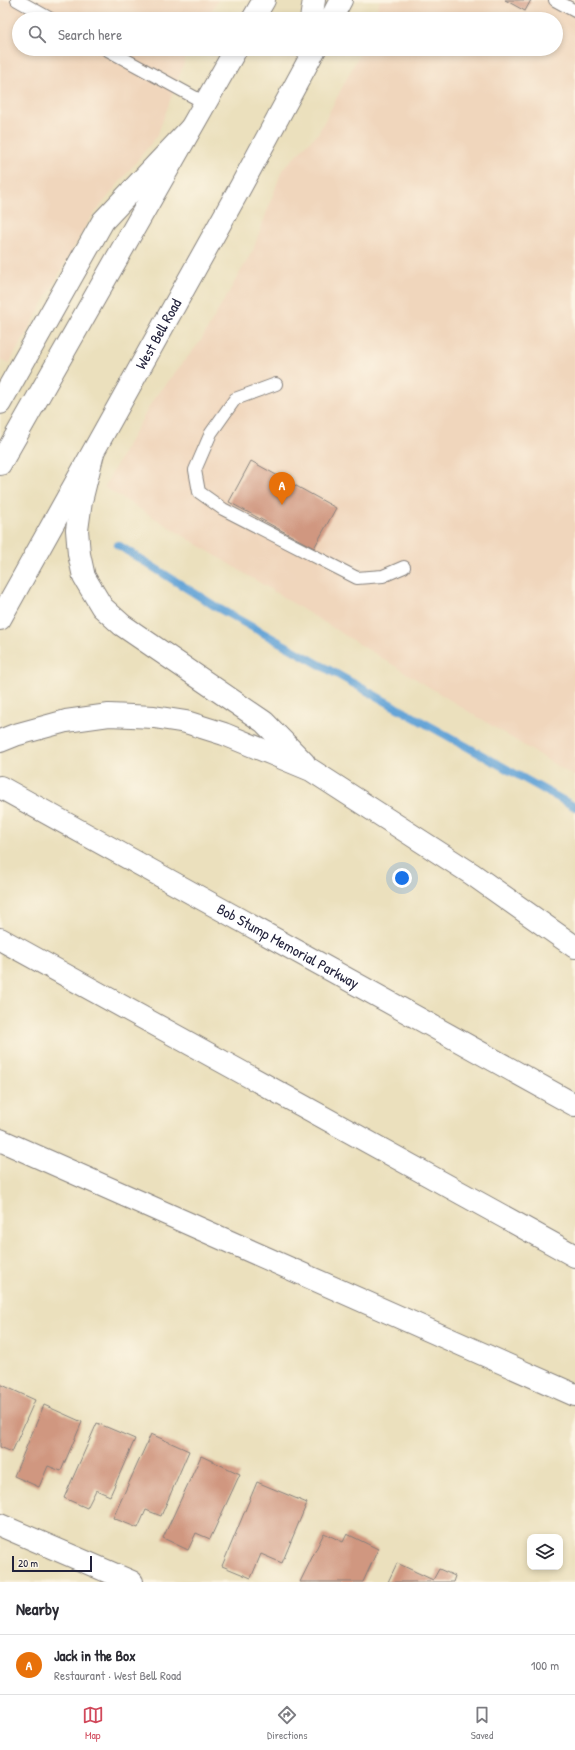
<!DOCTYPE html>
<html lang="en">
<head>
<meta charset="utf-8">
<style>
	:root { --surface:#fff; --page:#f2f2f3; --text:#2b2b33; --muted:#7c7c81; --line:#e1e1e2; --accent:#d1495b }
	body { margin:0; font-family:"Patrick Hand",sans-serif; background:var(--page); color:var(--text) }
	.controls { position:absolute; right:12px; bottom:12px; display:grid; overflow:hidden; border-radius:8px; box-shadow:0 2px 6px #0003 }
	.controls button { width:36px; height:36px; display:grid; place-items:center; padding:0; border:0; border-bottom:1px solid var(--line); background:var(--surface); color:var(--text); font:20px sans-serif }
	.scale { position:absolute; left:12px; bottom:10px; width:80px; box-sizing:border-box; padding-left:4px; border:2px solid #22223b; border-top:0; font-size:11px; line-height:14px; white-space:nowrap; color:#22223b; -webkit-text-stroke:3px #fcf5e5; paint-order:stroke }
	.you { position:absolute; left:402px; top:878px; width:14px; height:14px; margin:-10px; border:3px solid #fff; border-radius:50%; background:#1a73e8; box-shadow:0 0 0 6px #1a73e833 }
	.badge { display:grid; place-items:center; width:26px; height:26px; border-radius:50%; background:var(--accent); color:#fff; font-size:13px; font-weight:700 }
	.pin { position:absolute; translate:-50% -33px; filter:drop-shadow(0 1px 2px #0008) }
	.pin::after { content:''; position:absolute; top:21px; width:14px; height:12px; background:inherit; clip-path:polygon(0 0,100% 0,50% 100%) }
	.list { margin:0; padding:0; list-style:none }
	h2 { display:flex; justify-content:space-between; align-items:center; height:52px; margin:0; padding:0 16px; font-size:17px }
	h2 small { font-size:13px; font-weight:400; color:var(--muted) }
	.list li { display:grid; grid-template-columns:26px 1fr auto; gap:12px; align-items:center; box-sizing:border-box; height:60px; padding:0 16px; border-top:1px solid var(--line) }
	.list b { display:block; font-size:15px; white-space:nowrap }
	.list p { margin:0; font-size:13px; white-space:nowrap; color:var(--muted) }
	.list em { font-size:13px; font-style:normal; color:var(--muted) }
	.icon { flex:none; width:22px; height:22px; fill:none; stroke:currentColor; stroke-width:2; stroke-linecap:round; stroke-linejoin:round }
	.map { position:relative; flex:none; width:575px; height:1582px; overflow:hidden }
	.search { position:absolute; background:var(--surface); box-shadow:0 2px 6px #0003; left:12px; right:12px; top:12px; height:44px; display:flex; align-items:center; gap:10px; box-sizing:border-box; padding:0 14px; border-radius:22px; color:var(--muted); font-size:15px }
	.sheet { height:112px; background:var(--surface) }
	nav { display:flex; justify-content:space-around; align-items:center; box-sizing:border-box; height:56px; border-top:1px solid var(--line); background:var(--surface); font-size:11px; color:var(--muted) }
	nav a { display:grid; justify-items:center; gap:2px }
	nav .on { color:var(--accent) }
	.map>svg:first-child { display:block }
	.built { fill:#f0d6bc }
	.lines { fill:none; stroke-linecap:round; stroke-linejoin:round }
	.stream { stroke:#65a4d7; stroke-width:8 }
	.building { fill:#d09780 }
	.service-casing { stroke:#86817c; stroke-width:14 }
	.minor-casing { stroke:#86817c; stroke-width:24 }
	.primary-casing { stroke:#86817c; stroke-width:24 }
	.motorway-casing { stroke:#86817c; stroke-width:24 }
	.service { stroke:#fff; stroke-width:12 }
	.minor { stroke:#fff; stroke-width:22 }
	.primary { stroke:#fff; stroke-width:22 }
	.motorway { stroke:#fff; stroke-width:22 }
	.labels { text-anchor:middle; stroke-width:3; stroke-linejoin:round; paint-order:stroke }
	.street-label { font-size:15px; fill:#22223b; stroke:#fcf5e5 }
</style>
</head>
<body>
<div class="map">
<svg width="575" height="1582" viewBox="0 0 575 1582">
	<rect width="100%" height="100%" fill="#fcf5e5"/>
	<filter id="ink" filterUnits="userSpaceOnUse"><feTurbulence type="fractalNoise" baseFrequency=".025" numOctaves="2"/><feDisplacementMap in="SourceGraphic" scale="8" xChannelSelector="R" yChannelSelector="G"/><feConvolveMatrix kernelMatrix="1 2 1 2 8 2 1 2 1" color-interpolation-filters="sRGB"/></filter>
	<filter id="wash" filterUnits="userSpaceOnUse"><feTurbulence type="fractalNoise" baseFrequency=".012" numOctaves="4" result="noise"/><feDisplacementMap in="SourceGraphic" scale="16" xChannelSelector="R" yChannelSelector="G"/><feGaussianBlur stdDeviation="0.9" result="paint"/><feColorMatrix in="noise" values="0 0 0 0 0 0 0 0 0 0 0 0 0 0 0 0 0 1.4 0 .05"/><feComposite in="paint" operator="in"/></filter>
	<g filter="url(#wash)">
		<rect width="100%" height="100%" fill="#ebe0bd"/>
		<path class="built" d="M0,0H218L207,19H19V49H189L157,136L90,219L9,364L0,359Z
			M380,0H575V777L104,487L154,398L200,342L253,250L282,170L319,132L362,49H556V19H373Z"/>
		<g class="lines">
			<path class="stream" d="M118,545L218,608L575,807"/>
		</g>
		<g id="blocks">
			<path class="building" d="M505,0H531L525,11Z
				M251,461L336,508L314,548L229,502Z
				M0,1384L35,1400L12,1452L0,1447Z
				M44,1405L82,1422L61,1471L48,1466L39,1487L14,1476Z
				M97,1423L135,1439L110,1496L96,1490L87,1508L64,1498Z
				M151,1434L189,1451L161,1516L146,1510L138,1528L113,1518Z
				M201,1456L240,1474L210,1539L196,1533L188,1550L163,1538Z
				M257,1482L307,1503L282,1563L261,1554L251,1578L222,1566Z
				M324,1533L343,1542L347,1534L378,1549L363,1582H300Z
				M397,1563L433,1580L439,1569L455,1576L453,1582H388Z"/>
		</g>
	</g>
	<g filter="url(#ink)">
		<use href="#blocks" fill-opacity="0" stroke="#86817c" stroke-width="1"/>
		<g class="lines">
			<defs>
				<path id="service" d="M17,0L51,19
					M555,0L575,11
					M106,49L205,103
					M276,384L235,399L211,433L195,470L199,492L223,509L357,578L383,576L404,567"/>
				<path id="minor" d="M0,1525L132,1582"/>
				<g id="primary">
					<path d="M253,19L264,0"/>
					<path d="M311,19L314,0"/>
					<path d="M331,19L341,0"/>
					<path d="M0,464L236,49"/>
					<path id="s1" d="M0,619L241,186L315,49"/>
				</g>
				<g id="motorway">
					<path d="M0,403L103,221L190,129"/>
					<path d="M93,453L81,501L77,530L79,554L84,577L102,607L122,625L264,722L304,763"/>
					<path d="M0,741L15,735L66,721L109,715L154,717L186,722L224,734L311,770L472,874L575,947"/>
					<path id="s2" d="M0,787L575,1105"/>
					<path d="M0,939L575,1256"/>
					<path d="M0,1140L575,1395"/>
				</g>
			</defs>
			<use href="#service" class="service-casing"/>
			<use href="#minor" class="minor-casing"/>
			<use href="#primary" class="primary-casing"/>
			<use href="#motorway" class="motorway-casing"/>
			<use href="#service" class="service"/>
			<use href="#minor" class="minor"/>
			<use href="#primary" class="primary"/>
			<use href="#motorway" class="motorway"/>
		</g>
	</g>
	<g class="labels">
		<g class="street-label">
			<text dy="5" stroke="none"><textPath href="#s1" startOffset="326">West Bell Road</textPath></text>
			<text dy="5" stroke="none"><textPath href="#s2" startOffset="329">Bob Stump Memorial Parkway</textPath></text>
		</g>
	</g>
</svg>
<div class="controls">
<button><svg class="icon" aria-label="layers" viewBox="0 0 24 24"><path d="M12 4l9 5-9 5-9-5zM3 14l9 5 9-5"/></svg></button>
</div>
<div class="scale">20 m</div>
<div class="you"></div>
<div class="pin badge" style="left:282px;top:505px;background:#e8710a">A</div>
<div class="search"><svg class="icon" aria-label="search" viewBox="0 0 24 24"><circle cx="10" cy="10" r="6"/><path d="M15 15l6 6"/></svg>Search here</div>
</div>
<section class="sheet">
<h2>Nearby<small></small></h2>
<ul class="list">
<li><span class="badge" style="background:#e8710a">A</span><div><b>Jack in the Box</b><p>Restaurant · West Bell Road</p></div><em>100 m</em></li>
</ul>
</section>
<nav>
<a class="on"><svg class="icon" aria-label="map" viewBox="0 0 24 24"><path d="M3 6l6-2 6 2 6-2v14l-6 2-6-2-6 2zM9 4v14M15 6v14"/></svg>Map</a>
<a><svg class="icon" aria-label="directions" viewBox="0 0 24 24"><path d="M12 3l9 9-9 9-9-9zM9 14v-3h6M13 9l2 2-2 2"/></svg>Directions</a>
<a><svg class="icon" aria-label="saved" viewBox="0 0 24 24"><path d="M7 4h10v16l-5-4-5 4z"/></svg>Saved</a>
</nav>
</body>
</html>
